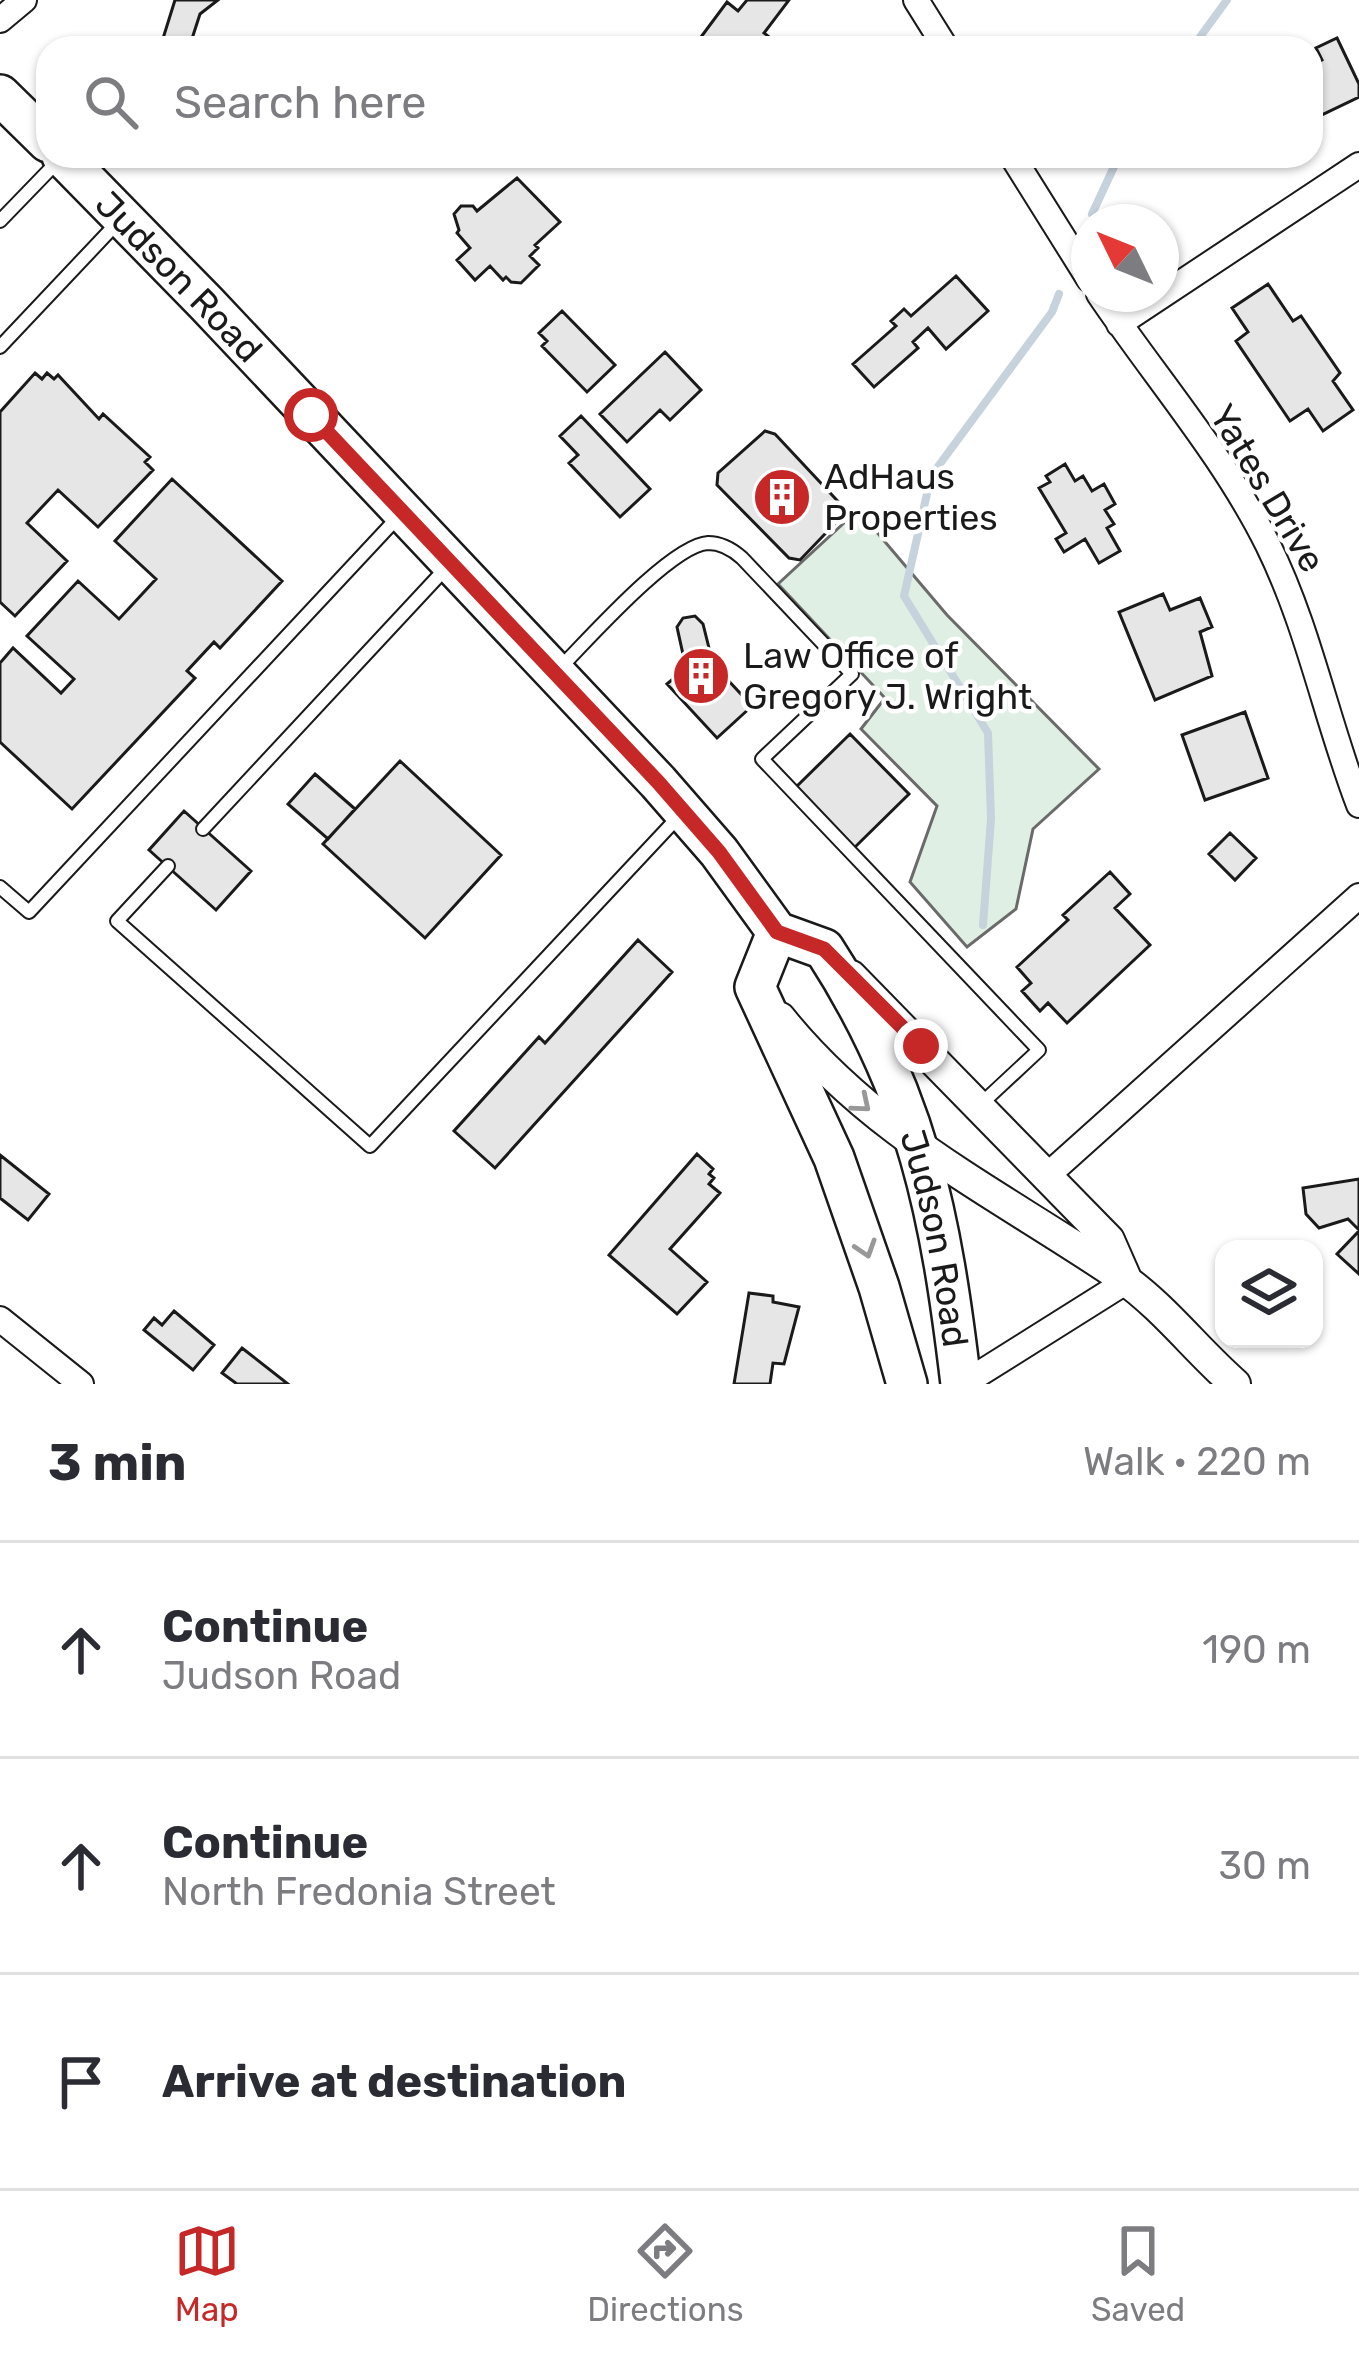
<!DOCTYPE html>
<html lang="en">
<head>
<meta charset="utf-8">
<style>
	:root { --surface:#fff; --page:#f2f2f3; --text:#2b2b33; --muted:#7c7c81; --line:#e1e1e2; --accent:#c62828 }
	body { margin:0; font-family:Rubik,sans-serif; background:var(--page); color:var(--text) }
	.controls { position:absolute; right:36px; bottom:36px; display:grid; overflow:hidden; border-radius:24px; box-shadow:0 3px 9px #0004 }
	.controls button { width:108px; height:108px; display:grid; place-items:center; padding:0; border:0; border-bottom:3px solid var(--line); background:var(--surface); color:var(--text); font:60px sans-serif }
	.compass { position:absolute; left:1071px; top:204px; width:108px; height:108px; border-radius:50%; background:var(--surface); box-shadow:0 3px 9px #0004; rotate:313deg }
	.stop { position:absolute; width:36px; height:36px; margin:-27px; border:9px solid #c62828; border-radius:50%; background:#fff }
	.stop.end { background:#c62828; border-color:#fff; box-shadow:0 3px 12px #0008 }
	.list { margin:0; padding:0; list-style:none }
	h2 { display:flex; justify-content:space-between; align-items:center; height:156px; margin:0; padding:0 48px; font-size:51px }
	h2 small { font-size:39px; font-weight:400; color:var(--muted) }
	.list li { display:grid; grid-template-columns:78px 1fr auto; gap:36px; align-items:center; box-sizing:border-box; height:216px; padding:0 48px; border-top:3px solid var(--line) }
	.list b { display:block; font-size:45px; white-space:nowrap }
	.list p { margin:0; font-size:39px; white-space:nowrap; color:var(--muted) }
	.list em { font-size:39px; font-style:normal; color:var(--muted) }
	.icon { flex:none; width:66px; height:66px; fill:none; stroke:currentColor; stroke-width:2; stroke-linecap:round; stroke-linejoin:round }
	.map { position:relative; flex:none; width:1359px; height:1384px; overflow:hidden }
	.search { position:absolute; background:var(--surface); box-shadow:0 3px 9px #0004; left:36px; right:36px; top:36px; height:132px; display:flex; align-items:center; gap:30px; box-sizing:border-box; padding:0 42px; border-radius:36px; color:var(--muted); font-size:45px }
	.sheet { height:804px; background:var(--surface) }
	nav { display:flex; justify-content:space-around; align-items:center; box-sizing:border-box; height:168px; border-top:3px solid var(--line); background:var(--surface); font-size:33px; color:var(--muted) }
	nav a { display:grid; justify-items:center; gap:6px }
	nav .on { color:var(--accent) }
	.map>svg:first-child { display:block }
	.green { fill:#e0efe3; stroke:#6a6a6a; stroke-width:3 }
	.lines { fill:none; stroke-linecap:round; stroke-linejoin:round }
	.stream { stroke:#c6d2dc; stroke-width:8 }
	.building { fill:#e6e6e6; stroke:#1a1a1a; stroke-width:3 }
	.service-casing { stroke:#1a1a1a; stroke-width:16 }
	.minor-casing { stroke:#1a1a1a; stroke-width:28 }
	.tertiary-casing { stroke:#1a1a1a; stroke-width:34 }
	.primary-casing { stroke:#1a1a1a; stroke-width:44 }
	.service { stroke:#fff; stroke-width:12 }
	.minor { stroke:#fff; stroke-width:24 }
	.tertiary { stroke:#fff; stroke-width:30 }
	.primary { stroke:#fff; stroke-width:39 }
	.oneway { stroke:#989898 }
	.route { stroke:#c62828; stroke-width:15 }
	.labels { text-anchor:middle; stroke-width:9; stroke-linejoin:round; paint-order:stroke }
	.street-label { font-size:36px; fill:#1a1a1a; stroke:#fff }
	.poi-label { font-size:36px; fill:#1a1a1a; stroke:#fff; text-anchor:start }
</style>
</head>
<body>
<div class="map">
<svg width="1359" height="1384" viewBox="0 0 1359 1384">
	<rect width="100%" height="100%" fill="#fff"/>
	<path class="green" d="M858,510L947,615L1099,769L1033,829L1016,909L967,947L910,882L937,806L861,729L885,698L778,584Z"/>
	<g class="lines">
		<path class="stream" d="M1192,48L1227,0
			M1092,214L1119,156
			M983,925L991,819L988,733L904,596L931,476L1052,312L1059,294"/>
	</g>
	<path class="building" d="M175,0H218L200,14L189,48H160Z
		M747,0H789L764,33L783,48H716L701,37L727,2L738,11Z
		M1337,38L1359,84V97L1311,120V66L1322,60L1316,48Z
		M517,178L560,222L535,245L538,248L530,256L539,265L521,283L511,282L506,277L503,280L490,266L475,280L457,260L470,248L457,233L459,230L454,214L461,206H473L477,211Z
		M956,276L988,311L946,349L928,328L913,342L918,348L874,387L853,364L896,326L891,321L904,309L911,316Z
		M1268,284L1293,321L1301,316L1340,373L1333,381L1353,410L1323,431L1308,409L1290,421L1236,341L1248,332L1232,308Z
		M562,311L615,365L587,392L542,346L547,341L539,333Z
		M665,352L701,390L670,420L660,410L627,442L600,414Z
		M35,373L42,379L47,373L54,379L58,375L99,419L103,414L150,457L145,462L153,470L98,527L58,490L27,523L67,561L15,616L0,602V412Z
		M581,416L650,489L620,517L569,463L578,455L560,436Z
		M765,431L775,434L847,511L800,560L789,558L717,485L718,473Z
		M1065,464L1075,481L1083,476L1092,491L1104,484L1115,504L1105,510L1114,524L1107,528L1120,551L1099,563L1085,539L1064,552L1056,539L1066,533L1039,488L1050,482L1046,476Z
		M172,479L282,581L220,648L214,642L187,671L195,678L72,809L0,742V663L13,648L61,693L74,679L27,636L78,581L119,619L156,579L115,541Z
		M1163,594L1170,610L1200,598L1212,627L1200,632L1212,676L1155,700L1119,612Z
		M695,616L703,624L713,664L752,706L717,738L667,684L686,668L677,627L683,618Z
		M1245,712L1268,778L1205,800L1182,735Z
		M850,734L909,794L852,850L793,790Z
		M400,761L501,855L425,938L323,844Z
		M315,774L355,809L328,839L288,804Z
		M184,811L251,871L216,910L149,850Z
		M1230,833L1256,858L1235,880L1209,854Z
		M1110,872L1130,894L1115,908L1150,945L1067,1023L1048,1003L1040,1011L1022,991L1031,983L1017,967L1068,920L1063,915Z
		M638,940L672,972L495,1168L454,1131L539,1037L545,1043Z
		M697,1154L713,1169L709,1174L714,1178L709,1184L720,1193L670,1249L707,1282L677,1314L609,1255Z
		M0,1155L49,1194L28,1220L0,1198Z
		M1359,1179V1230L1348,1219L1319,1228L1306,1214L1303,1188Z
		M1359,1231V1274L1337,1254Z
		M749,1293L773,1296V1302L799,1307L784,1364L773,1363L770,1384H734Z
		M174,1311L214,1345L193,1370L144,1330L154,1318L162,1325Z
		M242,1348L288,1384H237L222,1373Z"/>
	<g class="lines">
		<defs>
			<path id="service" d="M0,221L58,161
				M0,347L118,222
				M557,671C586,642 671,545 708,543C722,543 732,549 742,558L852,674L762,759L1039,1050L980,1105
				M203,829L447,567
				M168,866L117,921L370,1146L681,814
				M0,887L29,912L399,516"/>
			<path id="minor" d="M916,0L946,48
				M0,20L24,0
				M1012,156L1089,279
				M1099,294C1155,377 1224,456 1268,545C1309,628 1326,719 1359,805
				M1119,324L1359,165
				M1049,1174L1359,896
				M0,1319L81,1384
				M963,1384L1127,1281"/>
			<path id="tertiary" d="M851,976L1109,1240L1127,1281
				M780,1018C875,1136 999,1194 1121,1277C1163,1306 1197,1351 1235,1384"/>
			<g id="primary">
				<path d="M0,95L48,142"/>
				<path id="s1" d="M62,156L206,303L658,782L719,852L777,932L824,949C918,1094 941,1215 961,1384"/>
				<path d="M777,932L755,987L834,1158L879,1287L907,1384"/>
			</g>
		</defs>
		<use href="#service" class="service-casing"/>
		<use href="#minor" class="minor-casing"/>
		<use href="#tertiary" class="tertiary-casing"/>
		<use href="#primary" class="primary-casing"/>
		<use href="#service" class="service"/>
		<use href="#minor" class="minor"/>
		<use href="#tertiary" class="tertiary"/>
		<use href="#primary" class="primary"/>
	</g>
	<defs><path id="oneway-chevron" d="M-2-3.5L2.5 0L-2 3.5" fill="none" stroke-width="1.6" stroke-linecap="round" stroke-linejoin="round" transform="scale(3)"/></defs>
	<g class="oneway">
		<use href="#oneway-chevron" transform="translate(862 1104) rotate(40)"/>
		<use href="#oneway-chevron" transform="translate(866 1249) rotate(72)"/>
	</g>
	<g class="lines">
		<path class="route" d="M311,415L658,782L719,852L777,932L824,949L921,1046"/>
	</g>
	<defs>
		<symbol id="building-disc" viewBox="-11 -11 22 22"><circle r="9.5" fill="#c62828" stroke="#fff"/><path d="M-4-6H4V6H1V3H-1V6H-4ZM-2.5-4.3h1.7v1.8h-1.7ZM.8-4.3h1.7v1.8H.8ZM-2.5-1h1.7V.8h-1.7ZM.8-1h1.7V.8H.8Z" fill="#fff"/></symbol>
	</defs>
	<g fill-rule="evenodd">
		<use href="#building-disc" x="749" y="464" width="66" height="66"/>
		<use href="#building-disc" x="668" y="643" width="66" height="66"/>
	</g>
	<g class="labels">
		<g class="street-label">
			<text dy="13" stroke="none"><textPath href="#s1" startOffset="168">Judson Road</textPath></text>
			<text transform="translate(1268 488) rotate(59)" y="13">Yates Drive</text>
			<text dy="13" stroke="none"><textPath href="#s1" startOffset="1419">Judson Road</textPath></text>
		</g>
		<g class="poi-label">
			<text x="824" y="489">AdHaus<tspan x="824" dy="41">Properties</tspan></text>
			<text x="743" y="668">Law Office of<tspan x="743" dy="41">Gregory J. Wright</tspan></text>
		</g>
	</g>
</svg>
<div class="controls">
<button><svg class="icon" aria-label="layers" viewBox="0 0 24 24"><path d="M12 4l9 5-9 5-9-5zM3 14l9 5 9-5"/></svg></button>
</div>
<svg class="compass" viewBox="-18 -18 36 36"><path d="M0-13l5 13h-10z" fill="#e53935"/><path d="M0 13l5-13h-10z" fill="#7c7c81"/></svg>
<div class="stop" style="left:311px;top:415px"></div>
<div class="stop end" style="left:921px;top:1046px"></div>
<div class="search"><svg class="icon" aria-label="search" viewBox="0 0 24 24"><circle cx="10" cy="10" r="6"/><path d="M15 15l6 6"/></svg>Search here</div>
</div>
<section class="sheet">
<h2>3 min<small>Walk · 220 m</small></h2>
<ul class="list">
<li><svg class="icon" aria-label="ahead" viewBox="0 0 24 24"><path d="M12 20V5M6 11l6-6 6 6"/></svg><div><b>Continue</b><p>Judson Road</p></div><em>190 m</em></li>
<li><svg class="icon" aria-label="ahead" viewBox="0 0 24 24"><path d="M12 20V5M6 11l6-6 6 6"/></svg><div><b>Continue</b><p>North Fredonia Street</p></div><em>30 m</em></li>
<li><svg class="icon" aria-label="arrive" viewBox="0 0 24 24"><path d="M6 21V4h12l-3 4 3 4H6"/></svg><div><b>Arrive at destination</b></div></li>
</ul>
</section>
<nav>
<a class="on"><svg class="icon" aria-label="map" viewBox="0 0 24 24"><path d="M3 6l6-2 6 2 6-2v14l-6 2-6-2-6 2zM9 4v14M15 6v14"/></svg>Map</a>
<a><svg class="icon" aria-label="directions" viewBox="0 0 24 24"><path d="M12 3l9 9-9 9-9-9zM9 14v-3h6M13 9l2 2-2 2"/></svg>Directions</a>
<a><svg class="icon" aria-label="saved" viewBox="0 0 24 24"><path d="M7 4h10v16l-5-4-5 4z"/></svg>Saved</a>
</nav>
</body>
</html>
